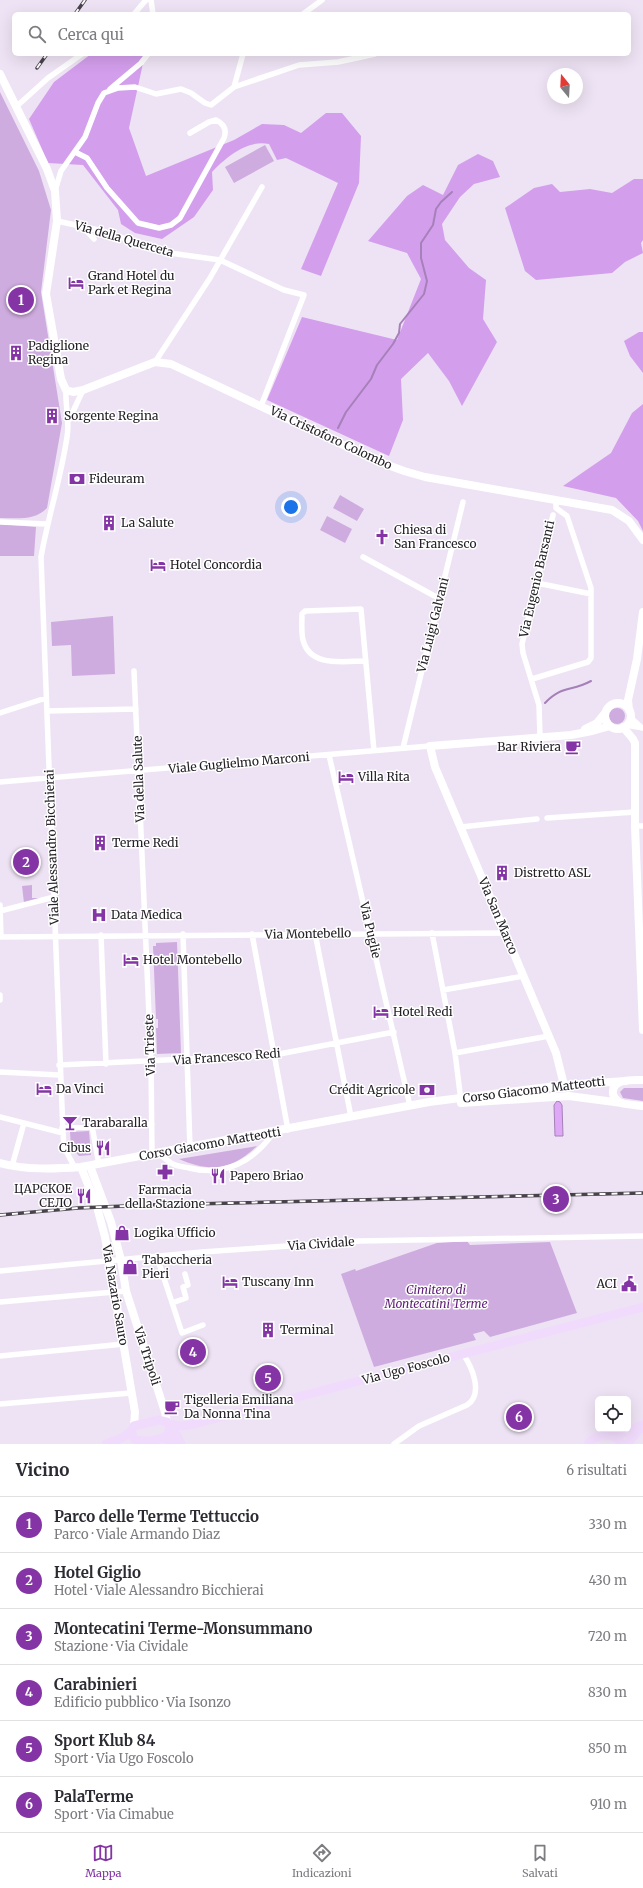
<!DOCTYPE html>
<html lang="it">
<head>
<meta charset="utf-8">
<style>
	:root { --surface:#fff; --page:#f2f2f3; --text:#2b2b33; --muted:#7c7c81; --line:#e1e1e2; --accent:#8434a4 }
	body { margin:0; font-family:Merriweather,serif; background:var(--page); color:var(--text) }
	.controls { position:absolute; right:12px; bottom:12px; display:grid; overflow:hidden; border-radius:6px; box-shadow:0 4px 16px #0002 }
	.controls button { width:36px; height:36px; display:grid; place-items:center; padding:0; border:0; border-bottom:1px solid var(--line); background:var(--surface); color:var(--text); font:20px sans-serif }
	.compass { position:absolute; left:547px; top:68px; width:36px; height:36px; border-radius:50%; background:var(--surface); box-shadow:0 4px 16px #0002; rotate:342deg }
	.you { position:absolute; left:291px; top:507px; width:14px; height:14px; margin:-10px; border:3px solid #fff; border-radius:50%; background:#1a73e8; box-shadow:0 0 0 6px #1a73e833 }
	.badge { display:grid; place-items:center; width:26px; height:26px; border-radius:50%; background:var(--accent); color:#fff; font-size:13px; font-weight:700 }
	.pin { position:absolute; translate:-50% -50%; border:2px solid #fff; box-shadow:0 1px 4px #0006 }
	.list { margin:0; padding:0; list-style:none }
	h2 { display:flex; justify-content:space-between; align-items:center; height:52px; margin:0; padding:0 16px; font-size:17px }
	h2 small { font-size:13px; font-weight:400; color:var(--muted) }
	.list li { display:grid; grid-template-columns:26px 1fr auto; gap:12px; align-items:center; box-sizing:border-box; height:56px; padding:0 16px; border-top:1px solid var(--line) }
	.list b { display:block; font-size:15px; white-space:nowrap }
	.list p { margin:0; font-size:13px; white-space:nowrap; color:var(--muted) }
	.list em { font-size:13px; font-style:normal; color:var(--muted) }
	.icon { flex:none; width:22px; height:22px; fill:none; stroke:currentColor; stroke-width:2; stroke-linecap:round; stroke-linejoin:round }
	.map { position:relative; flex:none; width:643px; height:1444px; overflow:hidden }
	.search { position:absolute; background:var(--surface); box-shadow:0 4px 16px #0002; left:12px; right:12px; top:12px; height:44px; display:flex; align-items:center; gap:10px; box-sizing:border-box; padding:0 14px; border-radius:6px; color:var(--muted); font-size:15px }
	.sheet { height:388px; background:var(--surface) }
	nav { display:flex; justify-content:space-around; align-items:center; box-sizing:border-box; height:56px; border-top:1px solid var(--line); background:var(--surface); font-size:11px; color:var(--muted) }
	nav a { display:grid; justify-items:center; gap:2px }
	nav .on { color:var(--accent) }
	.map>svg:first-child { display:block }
	.green { fill:#cfacdf }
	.forest { fill:#d39eec }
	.water { fill:#dea8f7; stroke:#a680b9 }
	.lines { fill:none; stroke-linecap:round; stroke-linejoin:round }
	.stream { stroke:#a680b9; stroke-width:2 }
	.street { stroke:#fff; stroke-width:5.5 }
	.secondary { stroke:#fff; stroke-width:8 }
	.primary { stroke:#f1dbfc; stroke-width:9 }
	.rail-casing { stroke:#48434a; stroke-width:3.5 }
	.rail { stroke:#fff; stroke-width:2; stroke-dasharray:6; stroke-linecap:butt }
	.labels { text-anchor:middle; stroke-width:3; stroke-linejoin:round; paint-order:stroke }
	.street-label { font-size:12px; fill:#252127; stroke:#fff }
	.poi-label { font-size:12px; fill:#252127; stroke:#fff; text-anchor:start }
	.park-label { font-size:12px; font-style:italic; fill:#5e1b77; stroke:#fff }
</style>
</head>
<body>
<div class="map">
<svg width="643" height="1444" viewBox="0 0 643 1444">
	<rect width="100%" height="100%" fill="#eee3f4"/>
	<path class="green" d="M0,92L39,171L51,210L41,292L62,423L47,508C35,521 16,518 0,518Z
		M265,145L274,161L234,183L225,167Z
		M340,495L364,509L357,521L333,508Z
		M327,516L352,529L345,543L320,530Z
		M0,524L36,527L34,556H0Z
		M113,616L115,674L72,676L71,645L52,646L51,622Z
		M609 716a8 8 0 1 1 16 0a8 8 0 1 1-16 0Z
		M32,885V898H46L24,903L22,886Z
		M177,942L181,1053L157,1054L156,1028H158V1019H156L153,946H156V943Z
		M624,1088H643V1101L623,1098L620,1092Z
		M89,1131L91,1155L79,1156L71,1147L70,1132Z
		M257,1146C232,1170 211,1173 179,1159Z
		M467,1241L470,1245L550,1242L577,1313L490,1337L484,1331L473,1334L476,1340L374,1367L341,1274L355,1269L356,1271L437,1243Z"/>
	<path class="forest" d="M91,54H145L129,128L146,176L234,140L262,124L284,125L301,133L326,113H342L361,136L359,183L321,276L301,269L338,183L286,158L277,160L269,144C248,139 225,158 212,172L213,190L194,217L162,239L135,233L121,224L118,210L83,165L48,163L29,119L54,82Z
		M478,154L493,161L500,177L474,184L460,197L442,224L445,240L469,268L486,280L483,319L497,342L462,406L449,381L428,353L401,379L403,420L389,456L267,400L302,317L397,340L421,279L407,253L368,241L407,196L423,185L443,195L458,165Z
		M634,179H643V240L641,243L643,253L625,262L612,273L536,280L525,271L505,208L534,188L552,184L560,192L590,189L612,193Z
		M639,332H643V373L630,356L624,341Z
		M643,404V531L638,521L616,498L563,486L611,453L632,413Z"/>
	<path class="water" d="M557,1101L560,1102L562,1105L563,1136H555L554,1105Z"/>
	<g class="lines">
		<path class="stream" d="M338,428L346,412L371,379L377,365L393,344L399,333L400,324L424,294L427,281L421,258V243L433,225L436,209L441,202L452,192
			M545,703C562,685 571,692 591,681"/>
		<path class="street" d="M151,0L153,14
			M134,14L146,0
			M303,14L322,0
			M234,87L299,65L338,62L375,54
			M110,89L141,63L148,54
			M17,106L48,78L82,54
			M75,152L87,158L107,188L138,223L159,228L171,225L180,218L224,138C227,130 224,124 216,120L209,122L190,133
			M55,191L61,171L85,137L98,103L104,93L118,88L135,87L156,94L181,89L191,93L205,103L211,105L234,87L243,54
			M57,221L103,231L163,252L220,260L284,290L304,295L261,406
			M82,226L94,239
			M155,362L210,278L262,187
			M66,390C65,406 70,421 67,437C61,478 48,517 41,557L63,1133L64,1147L75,1168
			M69,420L83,390
			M0,522L47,524
			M363,557L440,599
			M537,583L591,594
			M366,661C344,661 310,668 303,640C301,632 302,622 302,614L305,611L361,609L374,751
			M134,671L151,1062L152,1155
			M532,679L588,662L591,658V588L567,516L556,508V500
			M47,711L136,709
			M0,713L46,698
			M630,717L641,727
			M626,725L643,728
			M540,737L539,705L523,653L522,644L553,515
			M403,748L463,502
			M329,755L410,1106
			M0,782L430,746
			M547,818L635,812
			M635,826H643
			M461,827L537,819
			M0,905L1,937
			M0,911L54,897
			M315,933L351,1117
			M432,933L455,1053L461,1101
			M183,934L190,1148
			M252,934L288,1130
			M101,935L106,1064
			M0,937L505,933
			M443,990L524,976
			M0,995V1000
			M455,1053L549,1036
			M59,1065L274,1055L394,1032
			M0,1072L59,1075
			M0,1117L63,1133
			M92,1126L99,1165
			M62,1128L152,1124
			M159,1154C163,1157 167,1160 171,1163C175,1166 184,1167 189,1168C225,1177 254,1161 274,1132
			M12,1166L24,1123
			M157,1257L182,1333L203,1325
			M0,1271L202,1252L360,1241L643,1236
			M0,1302L126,1291
			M172,1303L186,1298L183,1287L188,1285L185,1274
			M0,1356L124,1344
			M0,1404L131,1393
			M394,1444L419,1426L467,1405C484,1394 472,1367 463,1354"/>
		<path class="secondary" d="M0,74L47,169L55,191L57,221L46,294L61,379L66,390L73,392L83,390L155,362L171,364L377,461L404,471L425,477L612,510L629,521L643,540
			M605 716a13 13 0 1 1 26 0a13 13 0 1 1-26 0Z
			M629,710L628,700L637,659L643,612
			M623,727L633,739L635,743V826L643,1030
			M585,729L597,723L605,713
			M643,1080C633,1080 611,1078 613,1094C614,1098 617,1101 621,1103C628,1105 636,1105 643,1106
			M564,1085L556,1053L435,767L430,746L571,735L592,731L610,726
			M461,1103L569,1096L622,1103
			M0,1163C26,1170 54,1169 81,1167L429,1102L564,1085L626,1081
			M90,1166L111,1222L121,1260L126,1291L165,1412L167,1422
			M81,1167L97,1207L105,1237L135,1412L134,1426"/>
		<path class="primary" d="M159,1420L167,1422L170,1426L168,1435C160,1440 143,1443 134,1439L131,1431L134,1426Z
			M168,1424L181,1426L190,1425L643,1307
			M170,1431L177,1435L181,1444
			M613,1437L643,1425
			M163,1438L172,1441L174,1444
			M106,1444L124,1437L131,1431
			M588,1444C597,1433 613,1432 622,1444
			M627,1444L642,1427"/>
		<defs>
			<path id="rail" d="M75,14L85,0
				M37,68L47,54
				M0,1215L78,1208L149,1205L643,1193"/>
		</defs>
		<use href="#rail" class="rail-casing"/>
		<use href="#rail" class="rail"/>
	</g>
	<defs>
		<symbol id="hotel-bare" viewBox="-9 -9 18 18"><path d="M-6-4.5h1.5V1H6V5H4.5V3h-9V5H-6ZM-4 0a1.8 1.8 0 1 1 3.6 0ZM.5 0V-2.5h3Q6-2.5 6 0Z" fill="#8434a4" stroke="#fff" stroke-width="2.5" paint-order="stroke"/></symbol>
		<symbol id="building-bare" viewBox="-9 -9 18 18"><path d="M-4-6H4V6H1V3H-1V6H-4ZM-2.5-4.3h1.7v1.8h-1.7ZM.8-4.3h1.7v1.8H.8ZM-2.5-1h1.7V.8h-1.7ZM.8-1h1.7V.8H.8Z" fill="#8434a4" stroke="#fff" stroke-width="2.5" paint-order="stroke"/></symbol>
		<symbol id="bank-bare" viewBox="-9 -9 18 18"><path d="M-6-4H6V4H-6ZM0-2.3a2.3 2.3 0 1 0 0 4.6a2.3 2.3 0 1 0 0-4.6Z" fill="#8434a4" stroke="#fff" stroke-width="2.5" paint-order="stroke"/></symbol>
		<symbol id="church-bare" viewBox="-9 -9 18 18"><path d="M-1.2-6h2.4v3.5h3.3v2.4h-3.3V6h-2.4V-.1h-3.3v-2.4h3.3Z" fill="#8434a4" stroke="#fff" stroke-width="2.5" paint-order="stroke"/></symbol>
		<symbol id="cafe-bare" viewBox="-9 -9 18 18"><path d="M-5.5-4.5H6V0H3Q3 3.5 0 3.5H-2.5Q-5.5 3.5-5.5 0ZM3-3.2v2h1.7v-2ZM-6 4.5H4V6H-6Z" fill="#8434a4" stroke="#fff" stroke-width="2.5" paint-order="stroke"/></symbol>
		<symbol id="hospital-bare" viewBox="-9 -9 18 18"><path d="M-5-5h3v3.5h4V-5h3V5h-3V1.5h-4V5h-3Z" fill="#8434a4" stroke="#fff" stroke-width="2.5" paint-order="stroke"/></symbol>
		<symbol id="bar-bare" viewBox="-9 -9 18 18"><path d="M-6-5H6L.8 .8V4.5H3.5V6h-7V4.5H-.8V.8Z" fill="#8434a4" stroke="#fff" stroke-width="2.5" paint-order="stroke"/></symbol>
		<symbol id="restaurant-bare" viewBox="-9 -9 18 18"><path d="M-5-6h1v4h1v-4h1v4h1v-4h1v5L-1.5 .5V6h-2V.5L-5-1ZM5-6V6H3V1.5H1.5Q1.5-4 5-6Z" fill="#8434a4" stroke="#fff" stroke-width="2.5" paint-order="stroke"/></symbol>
		<symbol id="pharmacy-bare" viewBox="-9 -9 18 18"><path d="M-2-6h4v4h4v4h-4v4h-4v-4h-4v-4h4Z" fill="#8434a4" stroke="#fff" stroke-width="2.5" paint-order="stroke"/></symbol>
		<symbol id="shop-bare" viewBox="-9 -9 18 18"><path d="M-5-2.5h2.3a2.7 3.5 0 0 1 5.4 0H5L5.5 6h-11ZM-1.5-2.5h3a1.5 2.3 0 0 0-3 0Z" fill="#8434a4" stroke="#fff" stroke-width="2.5" paint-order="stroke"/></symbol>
		<symbol id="civic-bare" viewBox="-9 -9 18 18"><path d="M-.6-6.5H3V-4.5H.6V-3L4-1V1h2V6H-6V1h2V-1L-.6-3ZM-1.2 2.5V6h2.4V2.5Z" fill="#8434a4" stroke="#fff" stroke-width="2.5" paint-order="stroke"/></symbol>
	</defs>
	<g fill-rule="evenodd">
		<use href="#hotel-bare" x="65" y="272" width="22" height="22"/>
		<use href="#building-bare" x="5" y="342" width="22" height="22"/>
		<use href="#building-bare" x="41" y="405" width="22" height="22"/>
		<use href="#bank-bare" x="66" y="468" width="22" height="22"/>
		<use href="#building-bare" x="98" y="512" width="22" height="22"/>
		<use href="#church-bare" x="371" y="526" width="22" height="22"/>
		<use href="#hotel-bare" x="147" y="554" width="22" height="22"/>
		<use href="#cafe-bare" x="562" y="736" width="22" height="22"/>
		<use href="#hotel-bare" x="335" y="766" width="22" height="22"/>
		<use href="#building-bare" x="89" y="832" width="22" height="22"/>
		<use href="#building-bare" x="491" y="862" width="22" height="22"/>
		<use href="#hospital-bare" x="88" y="904" width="22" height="22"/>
		<use href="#hotel-bare" x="120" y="949" width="22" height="22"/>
		<use href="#hotel-bare" x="370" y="1001" width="22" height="22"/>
		<use href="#hotel-bare" x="33" y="1078" width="22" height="22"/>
		<use href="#bank-bare" x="416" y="1079" width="22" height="22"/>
		<use href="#bar-bare" x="59" y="1112" width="22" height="22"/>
		<use href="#restaurant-bare" x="92" y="1137" width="22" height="22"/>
		<use href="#pharmacy-bare" x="154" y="1161" width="22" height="22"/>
		<use href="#restaurant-bare" x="207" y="1165" width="22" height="22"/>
		<use href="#restaurant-bare" x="73" y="1185" width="22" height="22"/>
		<use href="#shop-bare" x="111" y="1222" width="22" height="22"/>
		<use href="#shop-bare" x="119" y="1256" width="22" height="22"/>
		<use href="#hotel-bare" x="219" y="1271" width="22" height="22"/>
		<use href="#civic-bare" x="618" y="1273" width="22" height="22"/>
		<use href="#building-bare" x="257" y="1319" width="22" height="22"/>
		<use href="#cafe-bare" x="161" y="1396" width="22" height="22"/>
	</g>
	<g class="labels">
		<g class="street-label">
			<text transform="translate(124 239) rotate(16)" y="4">Via della Querceta</text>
			<text transform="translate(331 438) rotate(25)" y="4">Via Cristoforo Colombo</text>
			<text transform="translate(537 579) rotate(-77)" y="4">Via Eugenio Barsanti</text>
			<text transform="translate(433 625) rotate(-76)" y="4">Via Luigi Galvani</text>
			<text transform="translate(239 763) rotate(-5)" y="4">Viale Guglielmo Marconi</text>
			<text transform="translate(139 779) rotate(-92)" y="4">Via della Salute</text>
			<text transform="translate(52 847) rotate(-92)" y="4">Viale Alessandro Bicchierai</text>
			<text transform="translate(498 916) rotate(67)" y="4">Via San Marco</text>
			<text transform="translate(370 930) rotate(77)" y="4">Via Puglie</text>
			<text transform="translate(308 934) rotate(-1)" y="4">Via Montebello</text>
			<text transform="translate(150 1045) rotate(-92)" y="4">Via Trieste</text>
			<text transform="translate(227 1057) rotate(-4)" y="4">Via Francesco Redi</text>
			<text transform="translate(534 1090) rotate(-7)" y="4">Corso Giacomo Matteotti</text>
			<text transform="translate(210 1144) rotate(-10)" y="4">Corso Giacomo Matteotti</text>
			<text transform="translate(321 1244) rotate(-4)" y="4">Via Cividale</text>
			<text transform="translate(115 1295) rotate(80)" y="4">Via Nazario Sauro</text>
			<text transform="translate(147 1356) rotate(72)" y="4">Via Tripoli</text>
			<text transform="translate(406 1369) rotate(-15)" y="4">Via Ugo Foscolo</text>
		</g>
		<g class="poi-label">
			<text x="88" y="280">Grand Hotel du<tspan x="88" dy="14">Park et Regina</tspan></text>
			<text x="28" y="350">Padiglione<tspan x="28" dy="14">Regina</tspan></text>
			<text x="64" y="420">Sorgente Regina</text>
			<text x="89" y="483">Fideuram</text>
			<text x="121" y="527">La Salute</text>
			<text x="394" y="534">Chiesa di<tspan x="394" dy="14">San Francesco</tspan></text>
			<text x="170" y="569">Hotel Concordia</text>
			<text x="561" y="751" text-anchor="end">Bar Riviera</text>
			<text x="358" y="781">Villa Rita</text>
			<text x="112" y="847">Terme Redi</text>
			<text x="514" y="877">Distretto ASL</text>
			<text x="111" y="919">Data Medica</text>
			<text x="143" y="964">Hotel Montebello</text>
			<text x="393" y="1016">Hotel Redi</text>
			<text x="56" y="1093">Da Vinci</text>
			<text x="415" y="1094" text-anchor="end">Crédit Agricole</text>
			<text x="82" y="1127">Tarabaralla</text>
			<text x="91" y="1152" text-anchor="end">Cibus</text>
			<text x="230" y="1180">Papero Briao</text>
			<text x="72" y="1193" text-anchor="end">ЦАРСКОЕ<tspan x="72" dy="14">СЕЛО</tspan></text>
			<text x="165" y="1194" text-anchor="middle">Farmacia<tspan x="165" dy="14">della Stazione</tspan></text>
			<text x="134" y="1237">Logika Ufficio</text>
			<text x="142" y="1264">Tabaccheria<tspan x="142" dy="14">Pieri</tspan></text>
			<text x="242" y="1286">Tuscany Inn</text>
			<text x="617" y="1288" text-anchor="end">ACI</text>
			<text x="280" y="1334">Terminal</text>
			<text x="184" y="1404">Tigelleria Emiliana<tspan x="184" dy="14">Da Nonna Tina</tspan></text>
		</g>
		<g class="park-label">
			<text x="436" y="1294">Cimitero di<tspan x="436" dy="14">Montecatini Terme</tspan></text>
		</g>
	</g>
</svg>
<div class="controls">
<button><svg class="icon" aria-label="locate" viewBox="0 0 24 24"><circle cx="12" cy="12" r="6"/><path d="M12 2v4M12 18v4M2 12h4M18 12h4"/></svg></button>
</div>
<svg class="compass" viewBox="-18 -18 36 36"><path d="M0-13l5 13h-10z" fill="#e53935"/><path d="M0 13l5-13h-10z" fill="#7c7c81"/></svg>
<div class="you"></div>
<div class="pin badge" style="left:21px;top:300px">1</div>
<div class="pin badge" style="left:26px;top:862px">2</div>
<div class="pin badge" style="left:556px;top:1199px">3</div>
<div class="pin badge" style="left:193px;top:1352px">4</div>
<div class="pin badge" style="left:268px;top:1378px">5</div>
<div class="pin badge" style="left:519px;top:1417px">6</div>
<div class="search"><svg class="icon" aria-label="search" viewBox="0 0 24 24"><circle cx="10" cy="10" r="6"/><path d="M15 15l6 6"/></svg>Cerca qui</div>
</div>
<section class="sheet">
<h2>Vicino<small>6 risultati</small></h2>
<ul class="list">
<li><span class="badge">1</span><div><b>Parco delle Terme Tettuccio</b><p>Parco · Viale Armando Diaz</p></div><em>330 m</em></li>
<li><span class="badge">2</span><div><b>Hotel Giglio</b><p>Hotel · Viale Alessandro Bicchierai</p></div><em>430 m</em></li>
<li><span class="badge">3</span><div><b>Montecatini Terme-Monsummano</b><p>Stazione · Via Cividale</p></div><em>720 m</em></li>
<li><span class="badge">4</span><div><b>Carabinieri</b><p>Edificio pubblico · Via Isonzo</p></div><em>830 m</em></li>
<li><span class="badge">5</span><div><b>Sport Klub 84</b><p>Sport · Via Ugo Foscolo</p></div><em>850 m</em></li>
<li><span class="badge">6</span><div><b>PalaTerme</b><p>Sport · Via Cimabue</p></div><em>910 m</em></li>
</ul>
</section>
<nav>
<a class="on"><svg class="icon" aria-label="map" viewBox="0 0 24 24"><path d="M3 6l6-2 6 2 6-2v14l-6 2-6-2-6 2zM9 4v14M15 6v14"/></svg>Mappa</a>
<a><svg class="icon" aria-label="directions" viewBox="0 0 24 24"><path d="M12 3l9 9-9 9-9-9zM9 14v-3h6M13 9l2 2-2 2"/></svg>Indicazioni</a>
<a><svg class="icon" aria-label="saved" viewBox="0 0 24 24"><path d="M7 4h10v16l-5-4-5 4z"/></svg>Salvati</a>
</nav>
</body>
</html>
